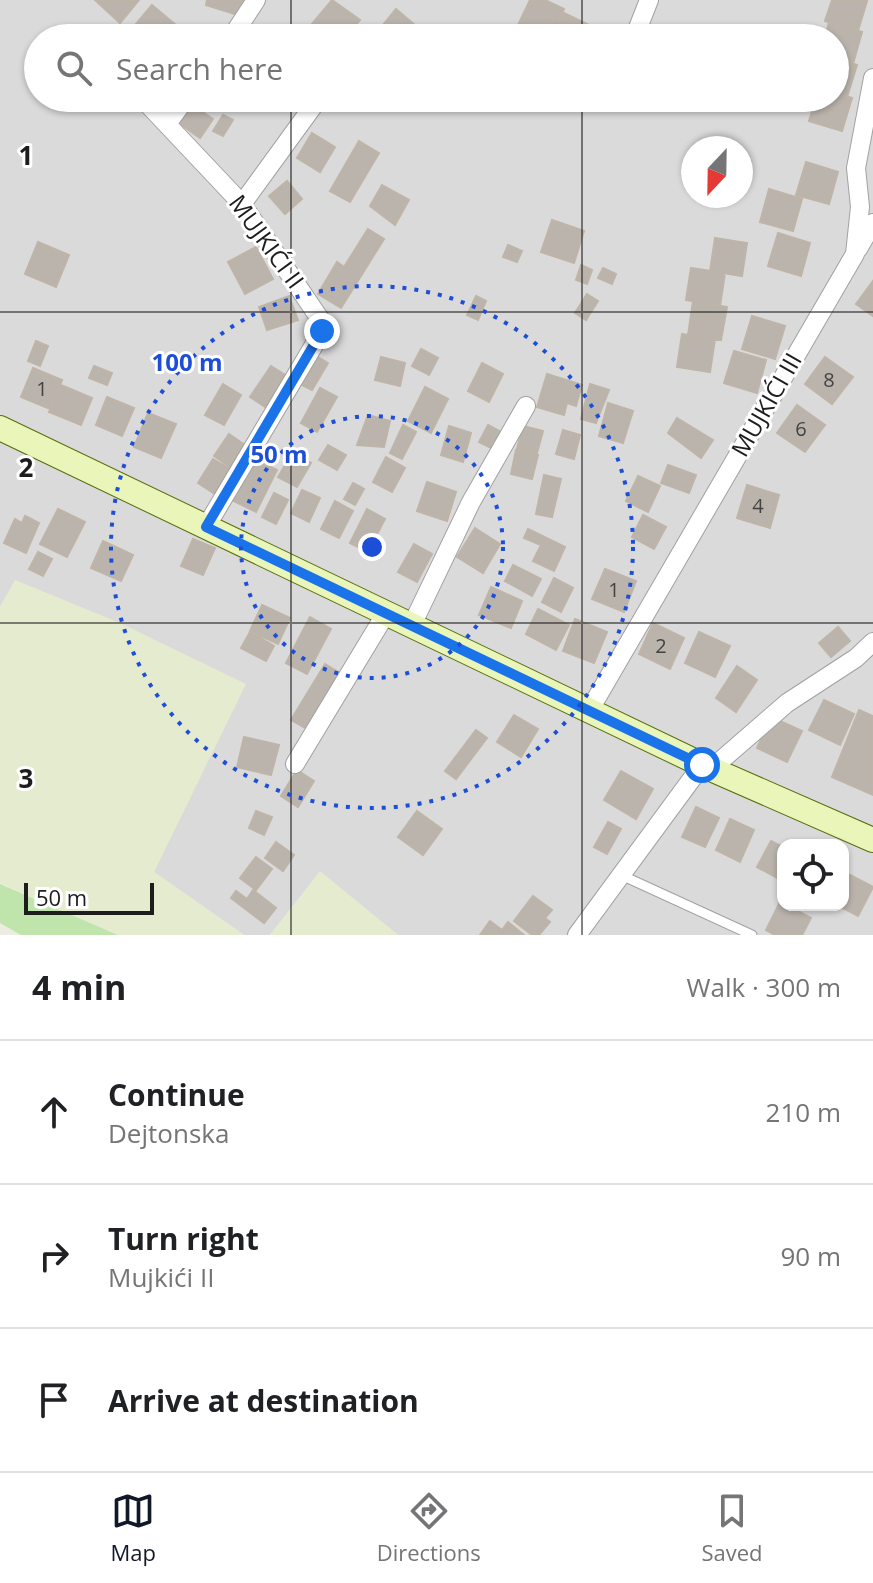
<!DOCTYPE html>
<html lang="en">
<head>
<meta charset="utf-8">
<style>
	:root { --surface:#fff; --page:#f2f2f2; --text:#202124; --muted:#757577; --line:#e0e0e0; --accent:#111827 }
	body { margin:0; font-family:"Open Sans",sans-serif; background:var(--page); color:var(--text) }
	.controls { position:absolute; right:24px; bottom:24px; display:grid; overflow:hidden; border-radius:16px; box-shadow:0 2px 6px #0004 }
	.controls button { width:72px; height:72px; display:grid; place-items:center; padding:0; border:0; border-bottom:2px solid var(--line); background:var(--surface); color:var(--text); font:40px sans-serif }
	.compass { position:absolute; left:681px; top:136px; width:72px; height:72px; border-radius:50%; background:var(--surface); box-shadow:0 2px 6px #0004; rotate:202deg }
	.scale { position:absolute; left:24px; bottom:20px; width:130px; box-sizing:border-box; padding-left:8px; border:4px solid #1d1d1d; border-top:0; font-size:22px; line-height:28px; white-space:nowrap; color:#1d1d1d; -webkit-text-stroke:6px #fff; paint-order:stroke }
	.stop { position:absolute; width:24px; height:24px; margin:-18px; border:6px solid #1a73e8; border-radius:50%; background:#fff }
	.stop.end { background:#1a73e8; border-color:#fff; box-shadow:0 2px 8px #0008 }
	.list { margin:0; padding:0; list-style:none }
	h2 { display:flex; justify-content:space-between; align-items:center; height:104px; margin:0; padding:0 32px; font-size:34px }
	h2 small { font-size:26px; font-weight:400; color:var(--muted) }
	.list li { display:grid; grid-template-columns:52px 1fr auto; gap:24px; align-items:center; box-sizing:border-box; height:144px; padding:0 32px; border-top:2px solid var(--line) }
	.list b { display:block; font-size:30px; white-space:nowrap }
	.list p { margin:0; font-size:26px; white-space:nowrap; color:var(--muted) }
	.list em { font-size:26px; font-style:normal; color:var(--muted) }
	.icon { flex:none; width:44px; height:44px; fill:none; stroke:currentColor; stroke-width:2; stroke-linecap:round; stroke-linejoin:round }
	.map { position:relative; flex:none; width:873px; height:935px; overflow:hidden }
	.search { position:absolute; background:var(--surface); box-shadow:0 2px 6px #0004; left:24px; right:24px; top:24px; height:88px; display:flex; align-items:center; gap:20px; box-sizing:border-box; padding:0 28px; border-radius:44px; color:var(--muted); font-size:30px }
	.sheet { height:536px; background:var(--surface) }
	nav { display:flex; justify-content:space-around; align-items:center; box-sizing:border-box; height:112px; border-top:2px solid var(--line); background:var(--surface); font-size:22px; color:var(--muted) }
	nav a { display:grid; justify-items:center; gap:4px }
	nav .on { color:var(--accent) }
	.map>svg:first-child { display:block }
	.residential { fill:#dbdada; fill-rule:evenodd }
	.farmland { fill:#e5ebcf }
	.grass { fill:#c0e5ac }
	.building { fill:#bab4ad; stroke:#beb4a7; stroke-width:2 }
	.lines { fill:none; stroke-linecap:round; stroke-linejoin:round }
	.lane-casing { stroke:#a1a1a1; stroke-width:11 }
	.street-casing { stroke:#a1a1a1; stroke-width:20 }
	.secondary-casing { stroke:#546d0b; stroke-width:26 }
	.lane { stroke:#fff; stroke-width:9 }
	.street { stroke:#fff; stroke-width:18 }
	.secondary { stroke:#eaf5b9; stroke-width:24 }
	.route { stroke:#1a73e8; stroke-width:10 }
	.grid { fill:none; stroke:#1d1d1d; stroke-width:2; stroke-opacity:0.55 }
	.ring { fill:none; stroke:#1d4ed8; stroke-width:4; stroke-dasharray:4 8 }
	.labels { text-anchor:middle; stroke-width:6; stroke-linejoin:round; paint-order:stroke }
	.number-label { font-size:20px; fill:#444341 }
	.street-label { font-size:24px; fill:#1d1d1d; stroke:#fff }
	.grid-label { font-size:26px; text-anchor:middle; font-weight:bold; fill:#1d1d1d; stroke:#fff; stroke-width:6; stroke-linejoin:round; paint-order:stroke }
	.centre { fill:#1d4ed8; stroke:#fff; stroke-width:4 }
	.ring-label { font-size:24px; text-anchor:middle; font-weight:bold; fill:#1d4ed8; stroke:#fff; stroke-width:6; stroke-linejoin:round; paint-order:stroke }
</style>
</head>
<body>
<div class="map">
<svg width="873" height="935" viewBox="0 0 873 935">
	<rect width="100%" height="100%" fill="#edece3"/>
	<path class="residential" d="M0,0H873V935H398L320,872L270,935H244L154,872L16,580L0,607ZM38,38H835V98H38ZM693,148H741V196H693ZM783,845H843V905H783Z"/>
	<path class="farmland" d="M15,580L120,623L246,684L154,872L244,935H118L0,883V607Z
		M320,871L398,935H270Z"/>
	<path class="grass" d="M0,884L118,935H21L0,923Z"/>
	<path class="building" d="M95,0H139L120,23Z
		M207,0H243L238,15L206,5Z
		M332,0L360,20L345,38H328L312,24Z
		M530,0H545L564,9L550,38L518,25Z
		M832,0L867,1L858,31L825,21Z
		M152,5L178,27L169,38H139L130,31Z
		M396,9L422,31L416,38L374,36Z
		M564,13L595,28L590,38H552Z
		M829,22L862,32L853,64L835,58V38H825Z
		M835,58L857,65L847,97L835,93Z
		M835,93L852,98L842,131L809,121L816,98H835Z
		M272,98H294L290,108Z
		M192,105L213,119L200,138L179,123Z
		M223,115L233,120L223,136L213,131Z
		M312,133L335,147L320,172L297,158Z
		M359,141L379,153L350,202L330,191Z
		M806,162L838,172L829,204L796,195Z
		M287,181L302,199L285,214L269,196Z
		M382,185L409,200L395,225L370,206Z
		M769,189L802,199L793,231L760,222Z
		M552,220L584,231L574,263L541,252Z
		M368,229L384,239L341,308L318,294L337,262L344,267Z
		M778,233L810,243L801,276L768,266Z
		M715,238L747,243L742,276L710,271Z
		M38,242L69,255L56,287L25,274Z
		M508,245L522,251L517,262L503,257Z
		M256,247L273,279L245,294L228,262Z
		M581,265L592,270L587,284L576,280Z
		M603,268L616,274L612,284L598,278Z
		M691,268L725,273L720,306L686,300Z
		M873,281V316L856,304Z
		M587,294L598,301L586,320L575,313Z
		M289,296L298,320L267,330L259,307Z
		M476,296L486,301L478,320L467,315Z
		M693,301L727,307L721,340L688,335Z
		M752,316L785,326L775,359L742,349Z
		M682,334L715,339L710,372L677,367Z
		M36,341L48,346L40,366L28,361Z
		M421,349L438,358L429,375L412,366Z
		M734,351L766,360L757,393L724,383Z
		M318,357L328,363L312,390L302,385Z
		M381,357L405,363L400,386L375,380Z
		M825,357L853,377L832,404L805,384Z
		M482,363L503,374L489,402L468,391Z
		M94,366L112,373L107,385L89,378Z
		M271,366L287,376L267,408L250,397Z
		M33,368L62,380L50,409L21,397Z
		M547,374L582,385L576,406L567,403L564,415L537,407Z
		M223,384L241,395L224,425L205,415Z
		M590,384L609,390L596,423L581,419Z
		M61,385L92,398L81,425L49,412Z
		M425,387L448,399L431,433L408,421Z
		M320,388L337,397L317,432L301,423Z
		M107,397L134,408L122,436L96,425Z
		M608,403L633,411L623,443L599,436Z
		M797,405L825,425L805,452L777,433Z
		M148,413L176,424L161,458L134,447Z
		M368,415L390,421L384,447L357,445Z
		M677,418L713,440L701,458L668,433Z
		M403,425L416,432L402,459L390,453Z
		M488,425L501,432L493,449L479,442Z
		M449,426L471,433L463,462L441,455Z
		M523,426L543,431L537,453L517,449Z
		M563,430L580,435L574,459L556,454Z
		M229,434L245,445L230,467L214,456Z
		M328,445L346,455L337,470L319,460Z
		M516,450L538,455L532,479L511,474Z
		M292,453L311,463L297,487L278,477Z
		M386,457L405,468L392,492L373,482Z
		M253,458L277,470L256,512L232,500Z
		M213,459L230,469L215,494L198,483Z
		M668,465L696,475L689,493L661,483Z
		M544,475L561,479L552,517L536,514Z
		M638,476L660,486L648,512L626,501Z
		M427,482L456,492L447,521L417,511Z
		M353,483L364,489L355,505L344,499Z
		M747,485L779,495L770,528L737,518Z
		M302,490L320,498L309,522L291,513Z
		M274,493L288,500L276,524L262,517Z
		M335,501L353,511L339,538L321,529Z
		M58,509L85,522L67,557L40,544Z
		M367,509L385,519L368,552L350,543Z
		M643,515L666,527L654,549L632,537Z
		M25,516L39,523L26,553L4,543L15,519L22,523Z
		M475,528L500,544L483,573L457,557Z
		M528,529L565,547L554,571L533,561L541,545L524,538Z
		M193,539L215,548L203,575L181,566Z
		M103,541L133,555L121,581L91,568Z
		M414,544L432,554L417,582L398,572Z
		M38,552L52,559L43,576L29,569Z
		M513,565L541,579L532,596L505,581Z
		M605,569L636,581L624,612L592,599Z
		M554,578L573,588L561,612L542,602Z
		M491,587L522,601L511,628L479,615Z
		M262,605L290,618L278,644L250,631Z
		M538,609L569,625L556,650L526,634Z
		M310,617L331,629L307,674L286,663Z
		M575,619L607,632L594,663L563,651Z
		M653,623L684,638L670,669L639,654Z
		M838,627L850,641L831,657L819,643Z
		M250,632L274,646L266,661L241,648Z
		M699,632L730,646L715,677L685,663Z
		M325,664L340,673L307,729L291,720Z
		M737,666L757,680L736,712L716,698Z
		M824,700L854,714L840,745L809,730Z
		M859,710L873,716V795L832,777Z
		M514,715L538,729L521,757L497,742Z
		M771,717L802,731L787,762L757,748Z
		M476,730L487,738L456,779L445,771Z
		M244,737L279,745L271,775L237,767Z
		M297,770L314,781L298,807L281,796Z
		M621,771L653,789L636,819L604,800Z
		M696,807L719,818L705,847L682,837Z
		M256,811L272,817L264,835L249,828Z
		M417,811L442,829L423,855L398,837Z
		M730,819L754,830L740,862L716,850Z
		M608,822L621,829L607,854L594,847Z
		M771,841L783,847V881L757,867Z
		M276,842L294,855L283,871L265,858Z
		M256,857L272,869L256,890L240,878Z
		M850,875L873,887L858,916L837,905H843V890Z
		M253,890L276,908L264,923L231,898L236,891L247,899Z
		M533,896L552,910L545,918L550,922L539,935H532L514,921Z
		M780,902L811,918L802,935H775L766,930Z
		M490,921L502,930L508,922L524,935H480Z"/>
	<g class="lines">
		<defs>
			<path id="lane" d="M621,875L752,935"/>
			<path id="street" d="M231,38L256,0
				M634,38L649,0
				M142,98L242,204L322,322L317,340L206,527
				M167,124L186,98
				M242,204L319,98
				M858,249L873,223
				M411,627L471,502L526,406
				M589,711L855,254L860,207L856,168L873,78
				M295,764L385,615
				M711,769L787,703L856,658L873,642
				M577,935L702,765"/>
			<path id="secondary" d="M0,428L711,769L873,840"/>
		</defs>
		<use href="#lane" class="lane-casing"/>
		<use href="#street" class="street-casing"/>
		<use href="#secondary" class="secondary-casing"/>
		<use href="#lane" class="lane"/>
		<use href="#street" class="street"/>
		<use href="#secondary" class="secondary"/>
	</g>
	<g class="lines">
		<path class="route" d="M322,331L206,527L702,765"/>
	</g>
	<path class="grid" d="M291,0V38M582,0V38M291,98V935M582,98V935M0,312H873M0,623H873"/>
	<g class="ring">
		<circle cx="372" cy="547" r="131"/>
		<circle cx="372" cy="547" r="261"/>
	</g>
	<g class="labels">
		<g class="number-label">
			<text x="829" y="387">8</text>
			<text x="42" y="396">1</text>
			<text x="801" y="436">6</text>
			<text x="758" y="513">4</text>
			<text x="614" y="597">1</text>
			<text x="661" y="653">2</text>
		</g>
		<g class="street-label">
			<text transform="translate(266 242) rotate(54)" y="8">MUJKIĆI II</text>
			<text transform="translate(767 405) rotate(-60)" y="8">MUJKIĆI III</text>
		</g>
	</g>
	<g class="grid-label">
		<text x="26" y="165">1</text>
		<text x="26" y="477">2</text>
		<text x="26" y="788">3</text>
	</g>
	<circle cx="372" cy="547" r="12" class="centre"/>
	<g class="ring-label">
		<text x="187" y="371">100 m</text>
		<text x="279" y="463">50 m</text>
	</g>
</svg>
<div class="controls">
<button><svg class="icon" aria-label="locate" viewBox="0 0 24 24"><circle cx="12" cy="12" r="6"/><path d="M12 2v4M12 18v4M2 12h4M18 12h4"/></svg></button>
</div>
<svg class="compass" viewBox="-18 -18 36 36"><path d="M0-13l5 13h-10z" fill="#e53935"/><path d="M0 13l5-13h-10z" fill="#757577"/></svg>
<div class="scale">50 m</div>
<div class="stop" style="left:702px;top:765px"></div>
<div class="stop end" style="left:322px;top:331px"></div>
<div class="search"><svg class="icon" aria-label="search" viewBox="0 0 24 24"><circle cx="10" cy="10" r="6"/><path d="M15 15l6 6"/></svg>Search here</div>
</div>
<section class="sheet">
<h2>4 min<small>Walk · 300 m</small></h2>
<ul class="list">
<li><svg class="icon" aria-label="ahead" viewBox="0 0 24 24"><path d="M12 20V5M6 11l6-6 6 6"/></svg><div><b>Continue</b><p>Dejtonska</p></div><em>210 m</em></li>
<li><svg class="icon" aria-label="right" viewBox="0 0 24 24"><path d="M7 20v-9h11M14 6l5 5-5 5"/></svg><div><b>Turn right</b><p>Mujkići II</p></div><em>90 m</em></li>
<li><svg class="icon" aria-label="arrive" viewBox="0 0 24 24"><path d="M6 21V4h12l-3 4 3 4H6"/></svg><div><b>Arrive at destination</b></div></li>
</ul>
</section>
<nav>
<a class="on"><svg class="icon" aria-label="map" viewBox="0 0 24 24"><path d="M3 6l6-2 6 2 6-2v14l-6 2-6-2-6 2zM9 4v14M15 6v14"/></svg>Map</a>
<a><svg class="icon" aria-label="directions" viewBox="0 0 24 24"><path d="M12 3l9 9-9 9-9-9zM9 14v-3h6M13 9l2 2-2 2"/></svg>Directions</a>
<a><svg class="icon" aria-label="saved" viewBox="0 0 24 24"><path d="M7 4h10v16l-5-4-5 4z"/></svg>Saved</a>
</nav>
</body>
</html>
